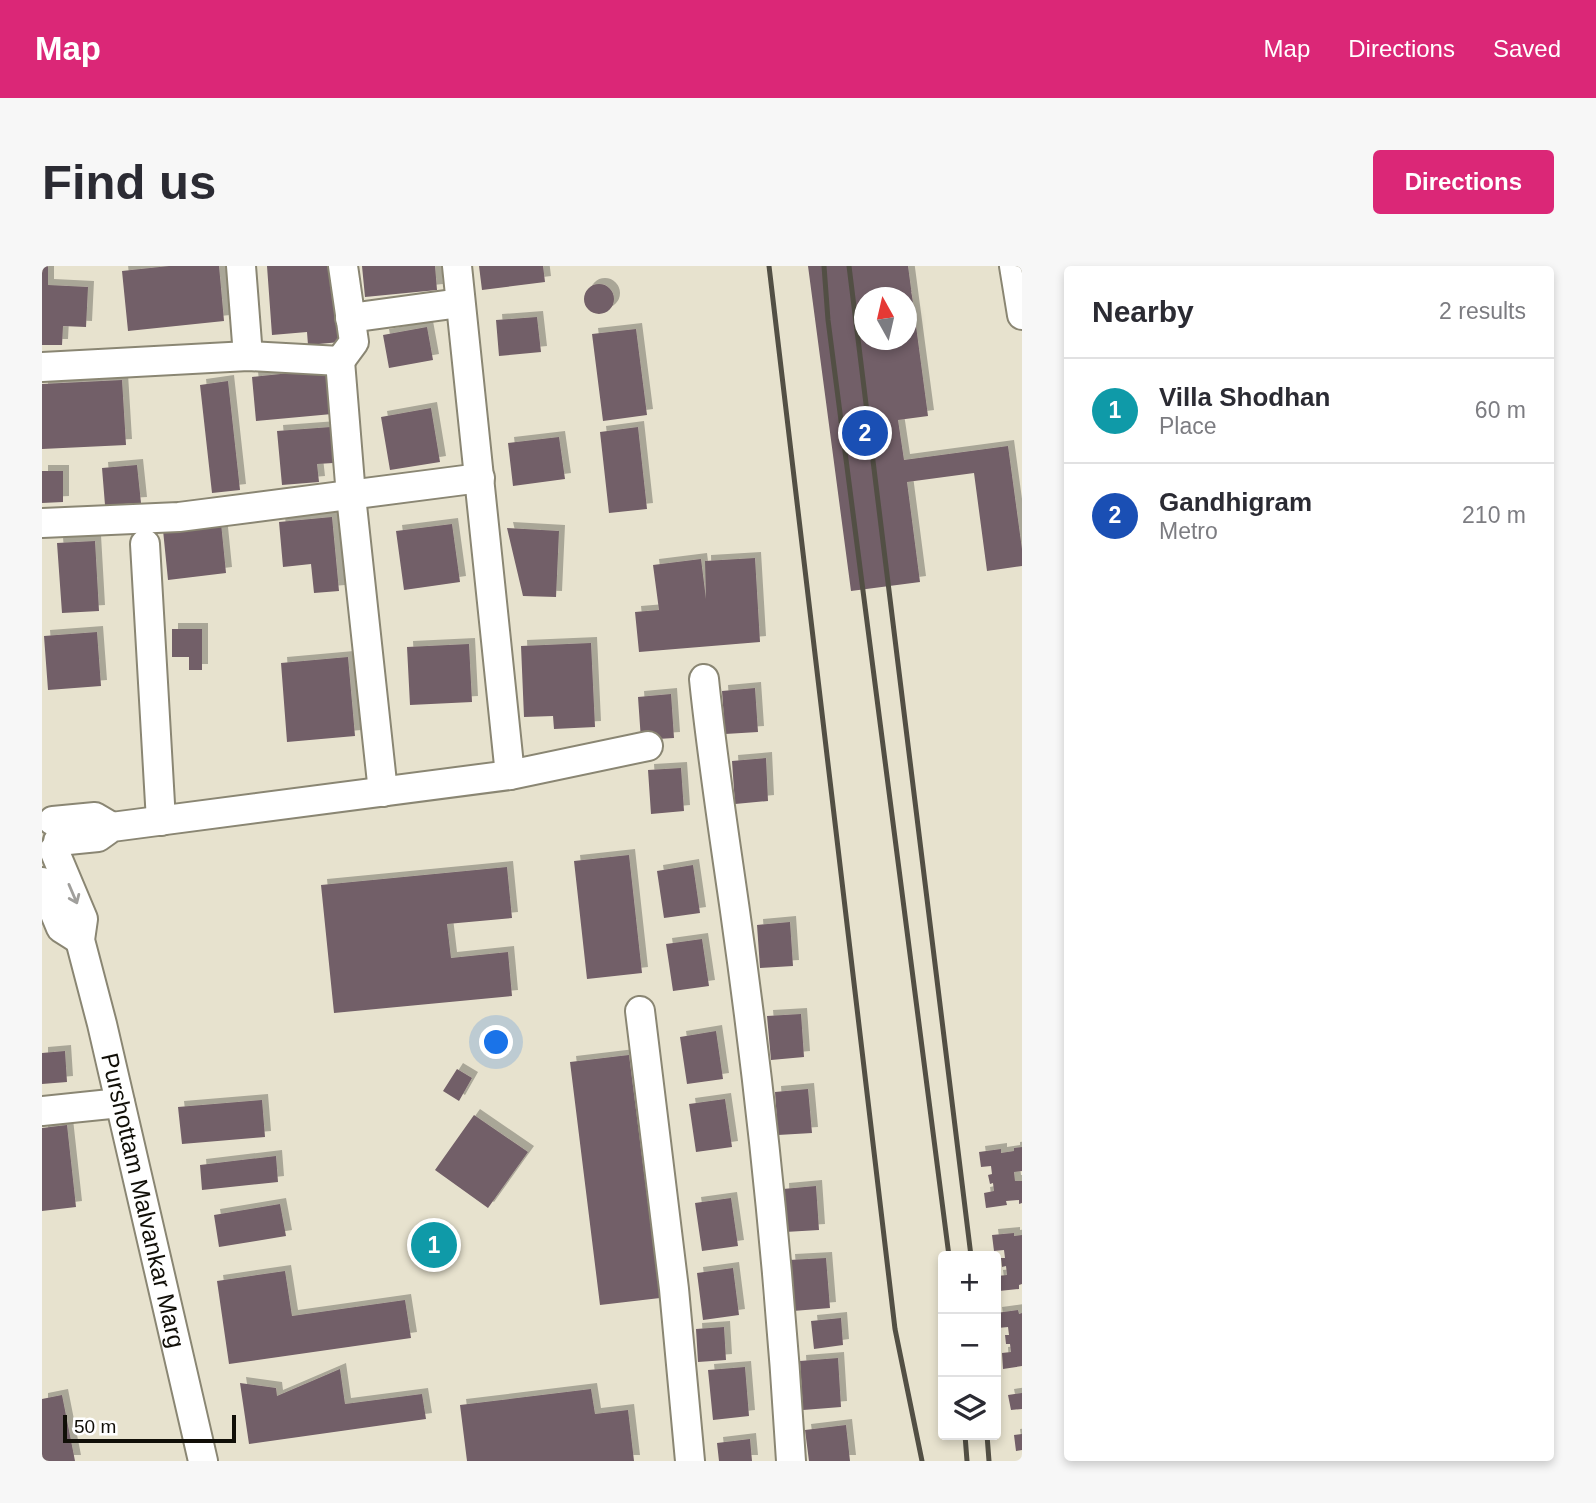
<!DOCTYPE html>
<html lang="en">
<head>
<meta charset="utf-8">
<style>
	:root { --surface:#fff; --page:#f7f7f7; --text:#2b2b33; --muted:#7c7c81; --line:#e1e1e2; --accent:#db2777 }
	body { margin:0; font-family:Arial,sans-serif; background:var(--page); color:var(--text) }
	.controls { position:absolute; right:21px; bottom:21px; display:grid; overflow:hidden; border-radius:7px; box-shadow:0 4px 10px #0003 }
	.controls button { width:63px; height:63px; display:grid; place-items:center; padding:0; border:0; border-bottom:2px solid var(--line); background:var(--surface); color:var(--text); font:35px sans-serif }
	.compass { position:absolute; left:812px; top:21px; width:63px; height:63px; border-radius:50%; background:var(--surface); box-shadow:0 4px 10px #0003; rotate:352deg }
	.scale { position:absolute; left:21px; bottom:18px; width:173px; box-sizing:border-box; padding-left:7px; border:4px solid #110f08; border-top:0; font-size:19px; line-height:24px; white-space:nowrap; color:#110f08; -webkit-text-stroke:5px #fff; paint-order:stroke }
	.you { position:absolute; left:455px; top:777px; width:24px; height:24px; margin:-18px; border:5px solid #fff; border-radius:50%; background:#1a73e8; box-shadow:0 0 0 10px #1a73e833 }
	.badge { display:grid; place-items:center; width:46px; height:46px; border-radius:50%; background:var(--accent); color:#fff; font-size:23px; font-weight:700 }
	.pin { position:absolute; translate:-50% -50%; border:4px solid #fff; box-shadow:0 2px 7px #0006 }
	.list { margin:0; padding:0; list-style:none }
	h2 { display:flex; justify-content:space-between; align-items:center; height:91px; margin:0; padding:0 28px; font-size:30px }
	h2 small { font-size:23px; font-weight:400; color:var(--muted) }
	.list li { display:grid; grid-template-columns:46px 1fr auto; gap:21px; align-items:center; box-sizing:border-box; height:105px; padding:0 28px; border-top:2px solid var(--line) }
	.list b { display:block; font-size:26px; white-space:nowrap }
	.list p { margin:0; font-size:23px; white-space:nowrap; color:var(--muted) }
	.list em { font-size:23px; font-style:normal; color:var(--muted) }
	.icon { flex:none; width:38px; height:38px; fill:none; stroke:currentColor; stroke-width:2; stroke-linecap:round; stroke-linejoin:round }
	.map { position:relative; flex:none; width:980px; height:1195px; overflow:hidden; border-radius:7px }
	header { display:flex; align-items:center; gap:42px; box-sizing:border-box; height:98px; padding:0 35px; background:var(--accent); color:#fff }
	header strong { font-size:33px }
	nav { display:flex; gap:38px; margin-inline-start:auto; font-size:24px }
	.intro { display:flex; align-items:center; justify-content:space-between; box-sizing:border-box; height:168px; padding:0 42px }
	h1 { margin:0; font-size:49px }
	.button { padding:18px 32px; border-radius:7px; background:var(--accent); color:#fff; font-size:24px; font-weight:700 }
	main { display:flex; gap:42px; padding:0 42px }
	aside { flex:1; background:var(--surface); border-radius:7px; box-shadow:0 4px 10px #0003 }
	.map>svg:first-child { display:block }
	.building { fill:#725f67; fill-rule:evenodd; filter:url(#shadow) }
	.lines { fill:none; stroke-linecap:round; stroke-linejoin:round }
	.minor-casing { stroke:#8a8673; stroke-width:32 }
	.minor { stroke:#fff; stroke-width:28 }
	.rail { stroke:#524f44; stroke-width:5 }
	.oneway { stroke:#a09f9c }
	.labels { text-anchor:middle; stroke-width:5; stroke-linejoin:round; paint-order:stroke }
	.street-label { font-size:24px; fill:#110f08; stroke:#fff }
</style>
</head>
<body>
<header>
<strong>Map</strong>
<nav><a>Map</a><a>Directions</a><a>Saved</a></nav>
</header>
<div class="intro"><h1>Find us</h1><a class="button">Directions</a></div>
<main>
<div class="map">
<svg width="980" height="1195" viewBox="0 0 980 1195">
	<defs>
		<filter id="shadow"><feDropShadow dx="6" dy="-6" stdDeviation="0" flood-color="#0004"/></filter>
	</defs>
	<rect width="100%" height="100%" fill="#e7e2ce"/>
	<path class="building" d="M0,0H6V19L46,21L44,61L21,60L20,79H0Z
		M127,0H177L182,55L86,65L80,5Z
		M225,0H293L298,76L266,79L265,66L230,69Z
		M320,0H393L395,24L323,31Z
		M437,0H501L503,16L440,24Z
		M766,0H866L886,150L856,154L862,194L966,180L980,283V300L945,305L932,207L865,216L878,316L809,325ZM822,32H864V74H822Z
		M542 33a15 15 0 1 1 30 0a15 15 0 1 1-30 0Z
		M495,51L499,86L457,90L454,54Z
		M385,61L391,94L347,102L341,69Z
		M594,63L605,149L561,155L550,68Z
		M286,103L290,148L214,155L210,111Z
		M80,114L84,179L0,183V118Z
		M186,115L198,224L170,227L158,119Z
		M389,142L398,196L348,204L339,151Z
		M289,161L291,197L275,198L277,216L240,219L235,165Z
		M596,161L605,243L567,247L558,166Z
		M517,171L523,213L471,220L466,177Z
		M95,199L99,237L63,239L60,202Z
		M0,205H21V236L0,237Z
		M290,251L297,325L272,327L269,298L241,301L237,256Z
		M179,257L184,307L126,314L121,264Z
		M410,258L418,316L362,324L354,265Z
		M465,262L517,265L514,331L481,330Z
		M53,275L57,345L20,347L15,277Z
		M713,292L718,376L597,386L593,346L617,344L611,299L659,293L664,333L663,295Z
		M130,363H160V404H147V391H130Z
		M55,366L59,420L6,424L2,370Z
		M549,377L553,461L512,463L511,450L482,451L479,380Z
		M427,378L430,436L368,439L365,381Z
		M306,391L313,470L245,476L239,397Z
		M713,422L716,466L683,468L680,425Z
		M629,428L632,472L599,474L596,431Z
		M724,492L726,535L693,538L690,495Z
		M639,502L642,545L609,548L606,504Z
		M587,589L600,707L545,713L532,595Z
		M651,599L658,647L622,652L615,605Z
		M465,601L470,652L405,658L409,692L466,686L470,730L292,747L279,619Z
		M748,656L751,700L718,702L715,659Z
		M660,673L667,720L631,725L624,678Z
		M759,748L762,791L729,794L725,750Z
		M674,765L681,813L645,818L638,771Z
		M23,785L25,816L0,818V787Z
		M587,789L618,1032L558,1039L528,796Z
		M415,803L430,812L417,835L401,825Z
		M766,823L770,867L736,869L733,826Z
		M683,833L690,881L654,886L647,838Z
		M220,834L223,871L140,878L136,841Z
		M432,849L486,886L446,942L393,904Z
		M25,859L34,941L0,945V862Z
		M980,881V905L972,906L973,915H980V937L977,938V934L964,935L965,939L944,942L942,927L952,925L951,917L948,918L946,909L950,908L949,900L939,901L937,886L959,883V887L972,885V882Z
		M234,890L236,916L160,924L158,899Z
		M774,920L777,964L743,966L741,923Z
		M689,932L696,980L660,985L653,937Z
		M238,938L244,970L177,981L172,949Z
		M972,967V970L980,969V1018L977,1019V1023L957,1025L955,1010L965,1009L964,1000L960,1001L959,992H963L962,984L952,985L950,969Z
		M784,992L788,1042L751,1045L747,994Z
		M691,1002L697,1049L661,1054L655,1007Z
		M243,1005L250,1050L363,1034L369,1072L187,1098L175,1015Z
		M976,1044L977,1048L980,1047V1100L961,1103L960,1087L969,1086L968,1078H964L963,1069H967L966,1061L956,1062L954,1047Z
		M799,1052L801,1079L772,1083L769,1055Z
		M682,1061L684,1094L656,1096L654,1063Z
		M796,1092L799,1141L761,1144L758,1095Z
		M703,1101L707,1150L671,1154L666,1104Z
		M298,1103L303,1138L380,1128L384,1153L207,1178L198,1117L234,1122L235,1130Z
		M549,1123L553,1148L586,1144L592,1195H425L418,1139Z
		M980,1127V1143L969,1144L966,1129Z
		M20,1129L33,1195H0V1133Z
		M804,1159L808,1195H767L763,1164Z
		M980,1168V1184L974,1185L972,1169Z
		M708,1173L710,1195H677L675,1177Z"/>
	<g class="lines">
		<defs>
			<g id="minor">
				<path d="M199,0L206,90"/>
				<path d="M415,0L468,509"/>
				<path d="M972,0L980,49"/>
				<path d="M308,52L418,37"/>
				<path d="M298,95L309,230L341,526"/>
				<path d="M0,101L206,90L298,95L312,76L301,0"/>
				<path d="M0,257L137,251L438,212"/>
				<path d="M103,278L119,555"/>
				<path d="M662,413C670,491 682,568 693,645C719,828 738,1011 749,1195"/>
				<path d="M11,555L53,551L70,561"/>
				<path d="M16,575L56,571L70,561L468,509L606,480"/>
				<path id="s1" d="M12,584L41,653L38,674L60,758L161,1195"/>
				<path d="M0,616L19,662L38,674"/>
				<path d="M598,745L632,1023L648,1195"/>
				<path d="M0,845L78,837"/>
			</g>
		</defs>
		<use href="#minor" class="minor-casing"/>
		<use href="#minor" class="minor"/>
		<path class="rail" d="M727,0L853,1063L880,1195
			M782,0L786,54L907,990
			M807,0L929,990
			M923,1169L925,1195
			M945,1169L947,1195"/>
	</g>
	<defs><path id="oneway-shaft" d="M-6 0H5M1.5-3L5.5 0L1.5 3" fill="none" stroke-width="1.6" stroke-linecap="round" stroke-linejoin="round" transform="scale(1.75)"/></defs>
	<use class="oneway" href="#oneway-shaft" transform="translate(31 628) rotate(67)"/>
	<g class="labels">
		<g class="street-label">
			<text dy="8" stroke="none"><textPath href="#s1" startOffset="364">Purshottam Malvankar Marg</textPath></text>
		</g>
	</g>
</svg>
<div class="controls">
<button>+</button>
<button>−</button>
<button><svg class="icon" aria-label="layers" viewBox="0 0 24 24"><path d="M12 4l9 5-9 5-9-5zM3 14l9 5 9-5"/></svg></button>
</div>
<svg class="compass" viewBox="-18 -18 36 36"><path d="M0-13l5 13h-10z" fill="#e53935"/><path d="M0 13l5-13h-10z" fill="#7c7c81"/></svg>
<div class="scale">50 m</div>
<div class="you"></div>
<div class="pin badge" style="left:392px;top:979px;background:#0f9aa8">1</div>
<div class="pin badge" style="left:823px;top:167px;background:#1a4fb4">2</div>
</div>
<aside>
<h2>Nearby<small>2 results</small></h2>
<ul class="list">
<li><span class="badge" style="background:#0f9aa8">1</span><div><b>Villa Shodhan</b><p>Place</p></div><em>60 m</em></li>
<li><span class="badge" style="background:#1a4fb4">2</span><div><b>Gandhigram</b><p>Metro</p></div><em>210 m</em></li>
</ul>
</aside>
</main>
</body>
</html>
